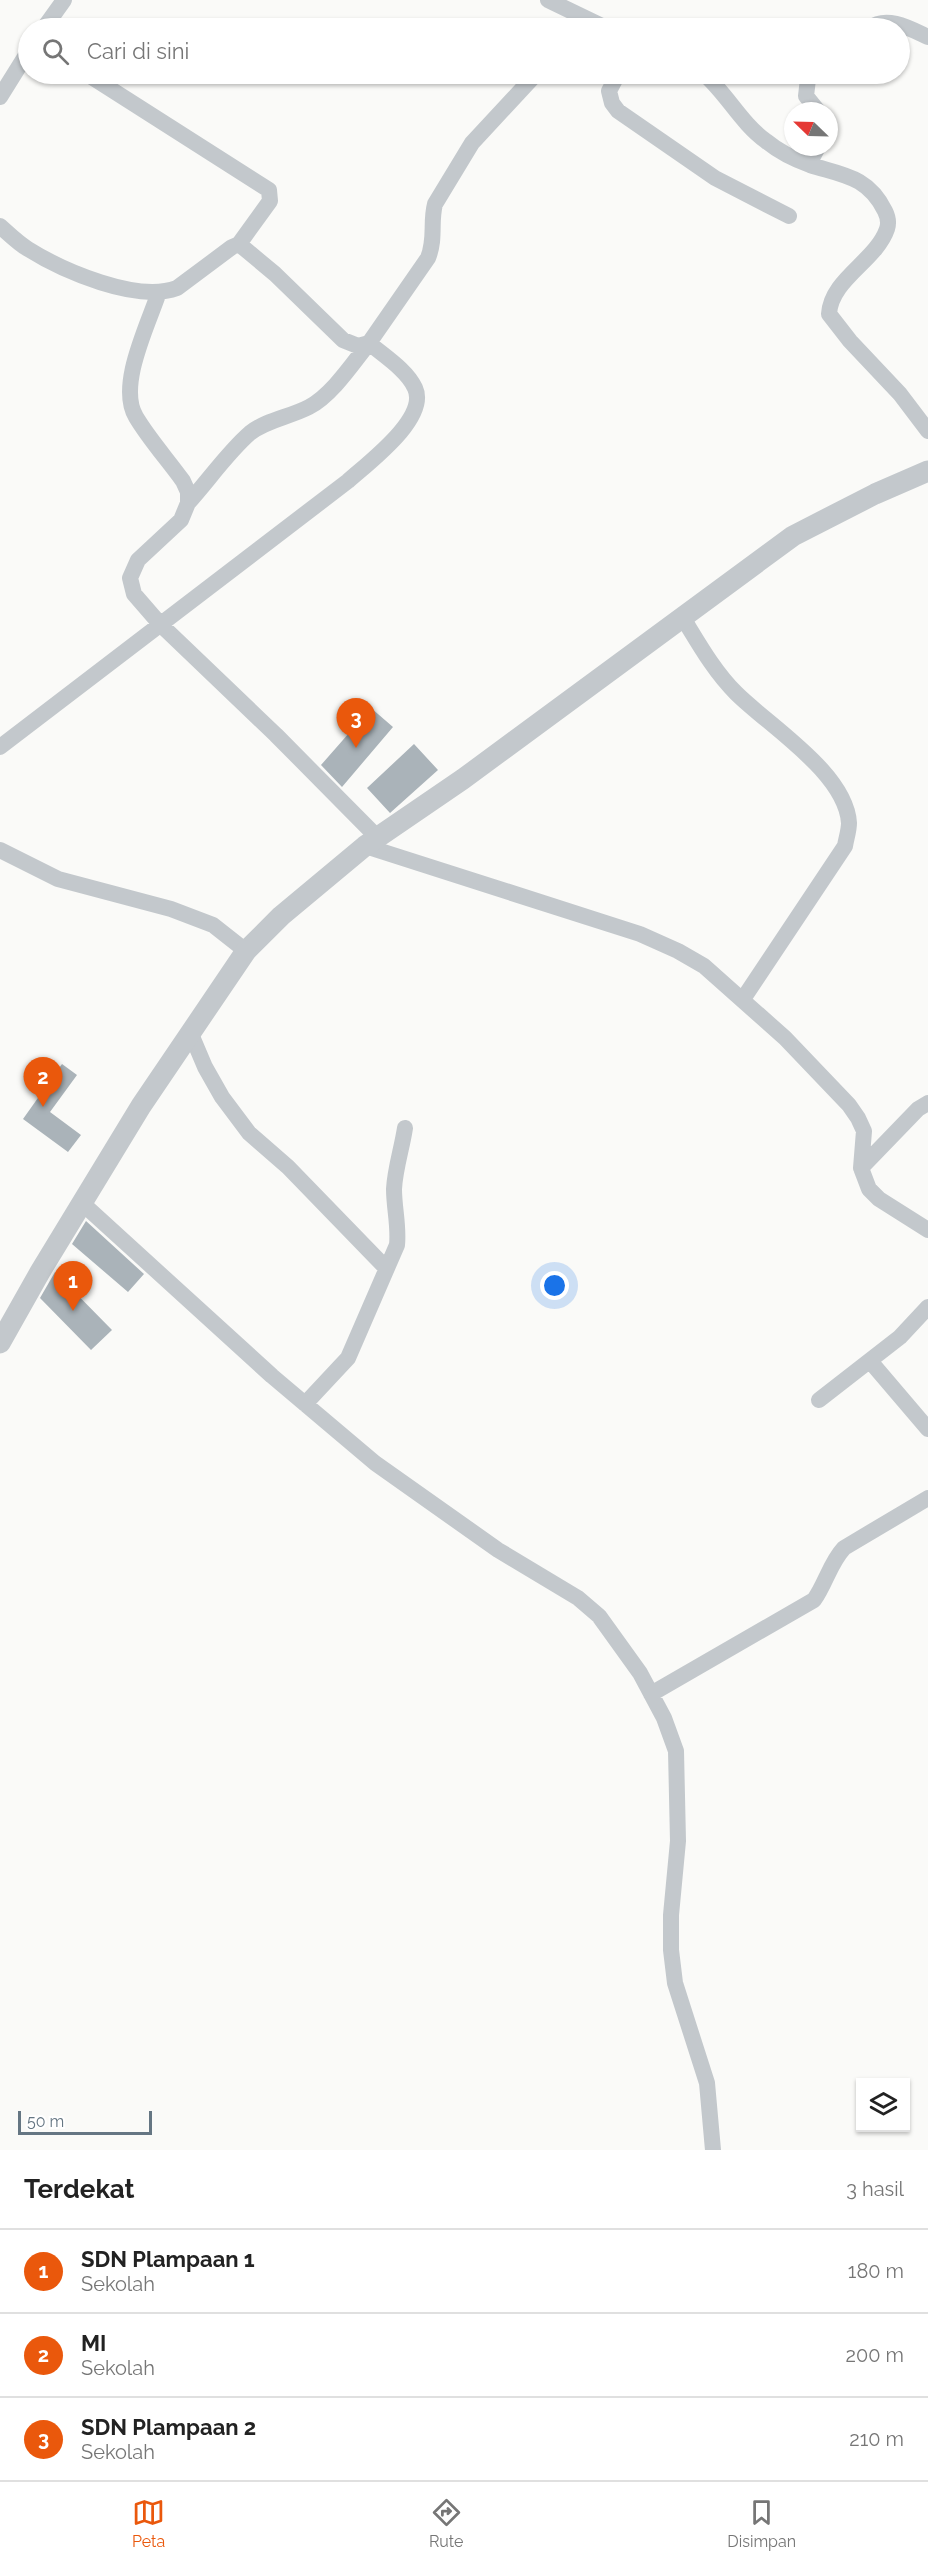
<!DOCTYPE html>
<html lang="id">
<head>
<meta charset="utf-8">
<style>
	:root { --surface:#fff; --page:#f2f2f2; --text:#222; --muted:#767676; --line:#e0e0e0; --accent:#ea580c }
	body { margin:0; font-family:Raleway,sans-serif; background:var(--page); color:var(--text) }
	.controls { position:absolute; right:18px; bottom:18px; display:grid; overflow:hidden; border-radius:0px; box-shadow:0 2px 4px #0004 }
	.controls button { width:54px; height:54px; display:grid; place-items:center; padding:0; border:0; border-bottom:2px solid var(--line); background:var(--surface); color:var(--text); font:30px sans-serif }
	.compass { position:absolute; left:784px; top:102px; width:54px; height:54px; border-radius:50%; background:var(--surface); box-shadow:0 2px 4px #0004; rotate:293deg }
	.scale { position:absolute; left:18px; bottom:15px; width:134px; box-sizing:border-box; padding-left:6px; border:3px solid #657683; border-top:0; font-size:16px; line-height:21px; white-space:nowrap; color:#657683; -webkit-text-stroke:4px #fff; paint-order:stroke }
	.you { position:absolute; left:555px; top:1286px; width:21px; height:21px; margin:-15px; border:4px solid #fff; border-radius:50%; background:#1a73e8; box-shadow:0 0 0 9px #1a73e833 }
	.badge { display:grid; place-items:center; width:39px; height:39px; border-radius:50%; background:var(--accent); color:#fff; font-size:20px; font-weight:700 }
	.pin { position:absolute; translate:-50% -50px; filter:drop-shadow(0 2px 3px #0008) }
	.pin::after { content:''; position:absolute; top:32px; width:21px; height:18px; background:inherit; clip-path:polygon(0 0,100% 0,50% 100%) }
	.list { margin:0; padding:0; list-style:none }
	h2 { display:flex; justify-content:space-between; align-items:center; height:78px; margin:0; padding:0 24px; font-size:26px }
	h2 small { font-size:20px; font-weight:400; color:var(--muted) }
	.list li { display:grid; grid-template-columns:39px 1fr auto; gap:18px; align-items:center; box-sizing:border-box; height:84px; padding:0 24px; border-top:2px solid var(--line) }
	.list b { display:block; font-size:22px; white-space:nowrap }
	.list p { margin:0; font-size:20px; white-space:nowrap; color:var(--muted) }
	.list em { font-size:20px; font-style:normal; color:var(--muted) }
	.icon { flex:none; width:33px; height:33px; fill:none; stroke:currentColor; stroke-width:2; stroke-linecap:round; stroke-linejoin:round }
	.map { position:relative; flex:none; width:928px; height:2150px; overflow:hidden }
	.search { position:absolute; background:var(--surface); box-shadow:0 2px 4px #0004; left:18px; right:18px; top:18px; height:66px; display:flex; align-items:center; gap:15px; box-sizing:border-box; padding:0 21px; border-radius:33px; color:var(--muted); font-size:22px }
	.sheet { height:330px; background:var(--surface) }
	nav { display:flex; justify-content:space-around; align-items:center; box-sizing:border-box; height:84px; border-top:2px solid var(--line); background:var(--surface); font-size:16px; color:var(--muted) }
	nav a { display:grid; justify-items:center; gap:3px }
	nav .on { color:var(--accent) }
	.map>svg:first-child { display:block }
	.building { fill:#aab3b9 }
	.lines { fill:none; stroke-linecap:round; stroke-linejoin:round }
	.minor { stroke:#c3c8cc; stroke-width:16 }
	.tertiary { stroke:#c3c8cc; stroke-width:21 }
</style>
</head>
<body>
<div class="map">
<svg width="928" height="2150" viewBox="0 0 928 2150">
	<rect width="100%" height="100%" fill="#fafaf8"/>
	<path class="building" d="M371,708L393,727L342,787L321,765Z
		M414,744L438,770L390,813L367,788Z
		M62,1064L77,1075L50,1112L81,1135L68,1152L23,1119Z
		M86,1221L144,1274L128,1292L72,1244Z
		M55,1272L112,1330L91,1350L40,1298Z"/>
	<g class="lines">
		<path class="minor" d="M548,0L606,28
			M44,28L64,0
			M870,28C887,15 911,29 928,37
			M87,74L269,190L270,201L239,244
			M618,74L609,91L612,103L618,111L715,178L789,216
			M704,74C727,94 741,123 766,141C778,151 796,160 810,165C842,175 868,176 885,211C888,217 889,223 887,229C876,261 831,279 829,314L850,341L900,394L928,431
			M814,74L808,79L806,96L818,111
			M0,97L28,52
			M809,164L818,147
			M0,226C9,234 18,243 28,249C63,271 137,303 177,288L232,247L239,244L275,274L343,340L358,346L369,343L428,258C436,238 430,223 435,204L472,143L536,74
			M159,292C148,325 117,386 136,417C149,439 168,460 183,481L188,492V503L181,520L138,560L130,578L134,594L160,624L276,735L378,838
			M683,618C699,644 714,671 736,693C769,726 846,773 849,823C849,831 846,839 845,846L743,999
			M0,747L348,481C368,463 429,418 415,388C407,370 383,355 369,343C353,363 332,395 309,407C290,417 266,420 250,433C228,452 208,481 188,503
			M365,846L640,934L678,951L704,966L785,1038L849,1105L858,1118L864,1131L861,1168L869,1189L879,1199L928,1230
			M0,850L58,879L171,909L213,925L246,951
			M191,1034L205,1067L222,1097L249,1133L288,1167L386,1268
			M861,1168L918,1109L928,1103
			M82,1203L272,1376L375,1463L498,1550L578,1598L599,1616L640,1673L664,1718L676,1751L678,1841L671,1915V1950L675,1983L707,2083L713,2150
			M870,1361L928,1429
			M819,1400L900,1337L928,1307
			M305,1404L348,1358L397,1245C399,1226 394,1208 394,1189C395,1169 402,1148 405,1128
			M651,1694L814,1600C826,1583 830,1563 844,1548L928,1498"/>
		<path class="tertiary" d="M0,1343L40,1272L141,1106L246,951L281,916L365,846L463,779L793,536L875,494L928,471"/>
	</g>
</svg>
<div class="controls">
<button><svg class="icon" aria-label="layers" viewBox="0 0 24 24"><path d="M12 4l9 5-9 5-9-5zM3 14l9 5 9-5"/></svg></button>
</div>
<svg class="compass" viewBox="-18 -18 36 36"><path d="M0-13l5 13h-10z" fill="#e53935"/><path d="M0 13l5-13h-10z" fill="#767676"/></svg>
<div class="scale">50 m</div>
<div class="you"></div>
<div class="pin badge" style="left:73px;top:1311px">1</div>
<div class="pin badge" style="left:43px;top:1107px">2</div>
<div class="pin badge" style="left:356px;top:748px">3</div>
<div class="search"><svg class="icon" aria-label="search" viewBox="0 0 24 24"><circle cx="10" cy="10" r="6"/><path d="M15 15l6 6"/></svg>Cari di sini</div>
</div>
<section class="sheet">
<h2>Terdekat<small>3 hasil</small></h2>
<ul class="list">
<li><span class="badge">1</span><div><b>SDN Plampaan 1</b><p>Sekolah</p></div><em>180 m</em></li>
<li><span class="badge">2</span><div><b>MI</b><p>Sekolah</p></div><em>200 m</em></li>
<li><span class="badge">3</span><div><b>SDN Plampaan 2</b><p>Sekolah</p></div><em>210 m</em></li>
</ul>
</section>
<nav>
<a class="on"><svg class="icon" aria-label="map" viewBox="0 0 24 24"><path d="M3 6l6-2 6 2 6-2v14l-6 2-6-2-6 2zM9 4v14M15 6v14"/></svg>Peta</a>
<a><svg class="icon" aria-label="directions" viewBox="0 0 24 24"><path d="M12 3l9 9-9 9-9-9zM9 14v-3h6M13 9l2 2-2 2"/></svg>Rute</a>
<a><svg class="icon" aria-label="saved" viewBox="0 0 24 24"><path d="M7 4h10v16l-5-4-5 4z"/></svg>Disimpan</a>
</nav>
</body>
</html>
